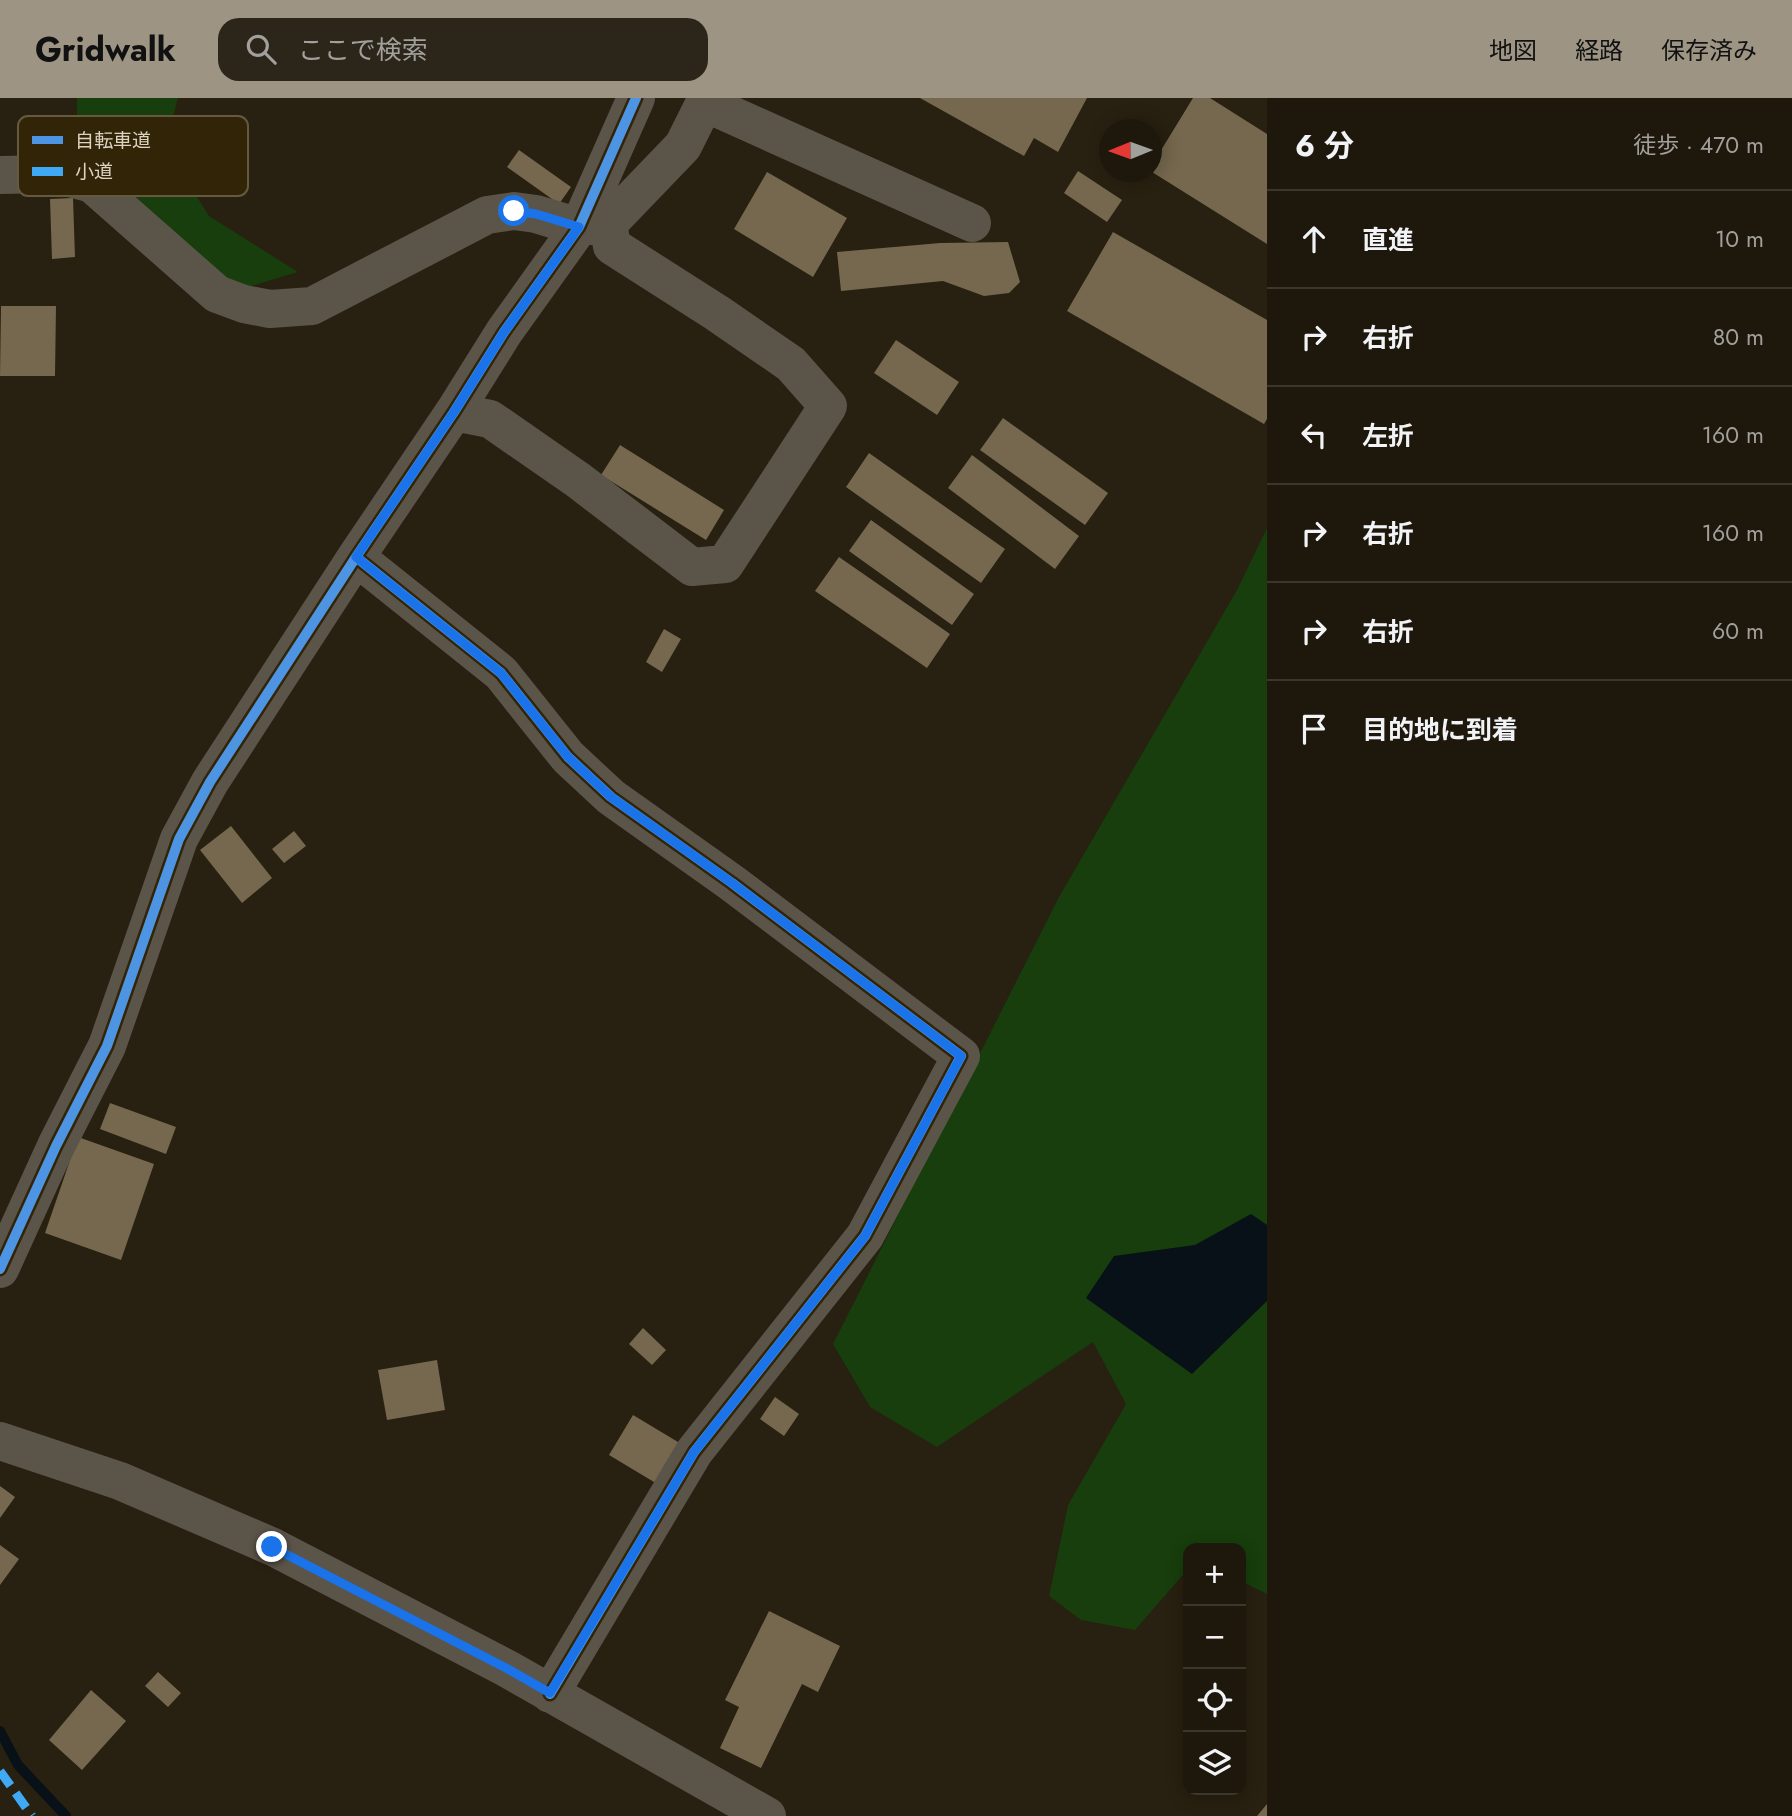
<!DOCTYPE html>
<html lang="ja">
<head>
<meta charset="utf-8">
<style>
	:root { --surface:#1e180c; --page:#2b251a; --text:#f1f3f6; --muted:#a1a09d; --line:#3c372d; --accent:#9d9484 }
	body { margin:0; font-family:Jost,"Noto Sans JP",sans-serif; background:var(--page); color:var(--text) }
	.controls { position:absolute; right:21px; bottom:21px; display:grid; overflow:hidden; border-radius:14px; box-shadow:0 4px 18px #0003 }
	.controls button { width:63px; height:63px; display:grid; place-items:center; padding:0; border:0; border-bottom:2px solid var(--line); background:var(--surface); color:var(--text); font:35px sans-serif }
	.compass { position:absolute; left:1099px; top:21px; width:63px; height:63px; border-radius:50%; background:var(--surface); box-shadow:0 4px 18px #0003; rotate:269deg }
	.stop { position:absolute; width:21px; height:21px; margin:-16px; border:5px solid #1a73e8; border-radius:50%; background:#fff }
	.stop.end { background:#1a73e8; border-color:#fff; box-shadow:0 2px 7px #0008 }
	.list { margin:0; padding:0; list-style:none }
	h2 { display:flex; justify-content:space-between; align-items:center; height:91px; margin:0; padding:0 28px; font-size:30px }
	h2 small { font-size:23px; font-weight:400; color:var(--muted) }
	.list li { display:grid; grid-template-columns:46px 1fr auto; gap:21px; align-items:center; box-sizing:border-box; height:98px; padding:0 28px; border-top:2px solid var(--line) }
	.list b { display:block; font-size:26px; white-space:nowrap }
	.list em { font-size:23px; font-style:normal; color:var(--muted) }
	.icon { flex:none; width:38px; height:38px; fill:none; stroke:currentColor; stroke-width:2; stroke-linecap:round; stroke-linejoin:round }
	.map { position:relative; flex:none; width:1267px; height:1718px; overflow:hidden }
	header { display:flex; align-items:center; gap:42px; box-sizing:border-box; height:98px; padding:0 35px; background:var(--accent); color:#111 }
	header strong { font-size:33px }
	nav { display:flex; gap:38px; margin-inline-start:auto; font-size:24px }
	.search { width:490px; height:63px; background:var(--page); display:flex; align-items:center; gap:18px; box-sizing:border-box; padding:0 24px; border-radius:21px; color:var(--muted); font-size:26px }
	main { display:flex }
	aside { flex:1; background:var(--surface) }
	.map>svg:first-child { display:block }
	.green { fill:#173e0c }
	.water { fill:#071117 }
	.lines { fill:none; stroke-linecap:round; stroke-linejoin:round }
	.stream { stroke:#071117; stroke-width:10 }
	.building { fill:#75684e }
	.minor { stroke:#5b5449; stroke-width:38 }
	.quiet { stroke:#3fa9f5; stroke-width:9; stroke-dasharray:18 9; stroke-linecap:butt }
	.cycleway-casing { stroke:#322406; stroke-width:15 }
	.cycleway { stroke:#4d94e3; stroke-width:10 }
	.route { stroke:#1a73e8; stroke-width:9 }
	.key { fill:#322406; stroke:#65593f; stroke-width:2 }
	.key-label { font-size:19px; fill:#dcd3c3 }
</style>
</head>
<body>
<header>
<strong>Gridwalk</strong>
<div class="search"><svg class="icon" aria-label="search" viewBox="0 0 24 24"><circle cx="10" cy="10" r="6"/><path d="M15 15l6 6"/></svg>ここで検索</div>
<nav><a>地図</a><a>経路</a><a>保存済み</a></nav>
</header>
<main>
<div class="map">
<svg width="1267" height="1718" viewBox="0 0 1267 1718">
	<rect width="100%" height="100%" fill="#282010"/>
	<path class="green" d="M77,0H178L165,48L209,118L298,174L238,192L121,96L77,48Z
		M1267,430V1496L1241,1483V1450H1188V1471L1135,1532L1081,1522L1049,1498L1068,1407L1126,1306L1093,1244L937,1349L870,1309L833,1246L1059,799L1237,492Z"/>
	<path class="water" d="M1251,1116L1267,1127V1203L1192,1276L1086,1200L1114,1158L1195,1147Z"/>
	<g class="lines">
		<path class="stream" d="M0,1633L18,1667L66,1718"/>
	</g>
	<path class="building" d="M920,0H1087L1058,54L1034,40L1024,58Z
		M1193,0H1210L1267,36V146L1152,74V67Z
		M519,52L571,89L559,106L507,69Z
		M1078,73L1122,102L1107,124L1064,95Z
		M767,74L847,120L813,179L734,131Z
		M73,100L75,159L52,161L50,101Z
		M1113,134L1267,222V321L1264,326L1067,213Z
		M1008,144L1020,184L1009,195L984,198L943,183L841,193L837,154L940,145Z
		M1,208H56L55,278H0Z
		M896,242L959,284L937,317L874,275Z
		M1003,320L1108,395L1085,427L980,352Z
		M620,347L724,412L706,442L601,377Z
		M869,355L1005,451L981,485L846,389Z
		M972,357L1079,438L1055,471L948,390Z
		M871,422L974,496L952,527L849,453Z
		M839,459L950,536L927,570L815,493Z
		M664,531L681,541L662,574L646,564Z
		M231,728L272,780L242,805L200,752Z
		M294,733L306,748L284,765L272,751Z
		M110,1005L176,1029L166,1056L100,1031Z
		M78,1039L154,1066L121,1162L45,1135Z
		M643,1230L666,1252L652,1267L629,1246Z
		M437,1262L445,1312L387,1322L378,1272Z
		M775,1299L799,1316L784,1338L760,1321Z
		M633,1317L683,1347L659,1387L609,1357Z
		M0,1388L15,1399L0,1420Z
		M0,1447L19,1461L0,1487Z
		M769,1513L840,1548L818,1594L802,1586L761,1670L720,1650L739,1609L725,1602Z
		M158,1574L181,1595L168,1609L145,1588Z
		M91,1592L126,1623L82,1672L49,1642Z
		M1267,1706V1718H1257Z"/>
	<g class="lines">
		<path class="minor" d="M705,5L972,125
			M0,77L54,76L92,86L217,196L244,206L270,211L312,208L487,117L514,113L536,116L579,129L608,126L683,48L707,0
			M454,314L490,321L578,382L692,469L725,466L828,308L791,266L717,215L612,148L608,126
			M356,459L501,575L568,659L611,699L732,785L961,958L865,1138L694,1354L550,1596
			M0,1171L56,1048L107,948L179,741L210,684L356,459L454,314L504,234L579,129L636,0
			M0,1343L120,1383L273,1449L506,1570L767,1718"/>
		<path class="quiet" d="M0,1673L32,1718"/>
		<defs>
			<path id="cycleway" d="M356,459L501,575L568,659L611,699L732,785L961,958L865,1138L694,1354L550,1596
				M0,1171L56,1048L107,948L179,741L210,684L356,459L454,314L504,234L579,129L636,0"/>
		</defs>
		<use href="#cycleway" class="cycleway-casing"/>
		<use href="#cycleway" class="cycleway"/>
	</g>
	<g class="lines">
		<path class="route" d="M272,1449L506,1570L550,1595L694,1354L865,1138L961,958L732,785L611,699L568,659L501,575L356,459L454,314L504,234L579,129L536,116L514,113"/>
	</g>
	<rect x="18" y="18" width="230" height="80" rx="10" class="key"/>
	<rect x="32" y="38" width="31" height="8" fill="#4d94e3"/>
	<rect x="32" y="69" width="31" height="9" fill="#3fa9f5"/>
	<g class="key-label">
		<text x="75" y="49">自転車道</text>
		<text x="75" y="80">小道</text>
	</g>
</svg>
<div class="controls">
<button>+</button>
<button>−</button>
<button><svg class="icon" aria-label="locate" viewBox="0 0 24 24"><circle cx="12" cy="12" r="6"/><path d="M12 2v4M12 18v4M2 12h4M18 12h4"/></svg></button>
<button><svg class="icon" aria-label="layers" viewBox="0 0 24 24"><path d="M12 4l9 5-9 5-9-5zM3 14l9 5 9-5"/></svg></button>
</div>
<svg class="compass" viewBox="-18 -18 36 36"><path d="M0-13l5 13h-10z" fill="#e53935"/><path d="M0 13l5-13h-10z" fill="#a1a09d"/></svg>
<div class="stop" style="left:514px;top:113px"></div>
<div class="stop end" style="left:272px;top:1449px"></div>
</div>
<aside>
<h2>6 分<small>徒歩 · 470 m</small></h2>
<ul class="list">
<li><svg class="icon" aria-label="ahead" viewBox="0 0 24 24"><path d="M12 20V5M6 11l6-6 6 6"/></svg><div><b>直進</b></div><em>10 m</em></li>
<li><svg class="icon" aria-label="right" viewBox="0 0 24 24"><path d="M7 20v-9h11M14 6l5 5-5 5"/></svg><div><b>右折</b></div><em>80 m</em></li>
<li><svg class="icon" aria-label="left" viewBox="0 0 24 24"><path d="M17 20v-9H6M10 6l-5 5 5 5"/></svg><div><b>左折</b></div><em>160 m</em></li>
<li><svg class="icon" aria-label="right" viewBox="0 0 24 24"><path d="M7 20v-9h11M14 6l5 5-5 5"/></svg><div><b>右折</b></div><em>160 m</em></li>
<li><svg class="icon" aria-label="right" viewBox="0 0 24 24"><path d="M7 20v-9h11M14 6l5 5-5 5"/></svg><div><b>右折</b></div><em>60 m</em></li>
<li><svg class="icon" aria-label="arrive" viewBox="0 0 24 24"><path d="M6 21V4h12l-3 4 3 4H6"/></svg><div><b>目的地に到着</b></div></li>
</ul>
</aside>
</main>
</body>
</html>
